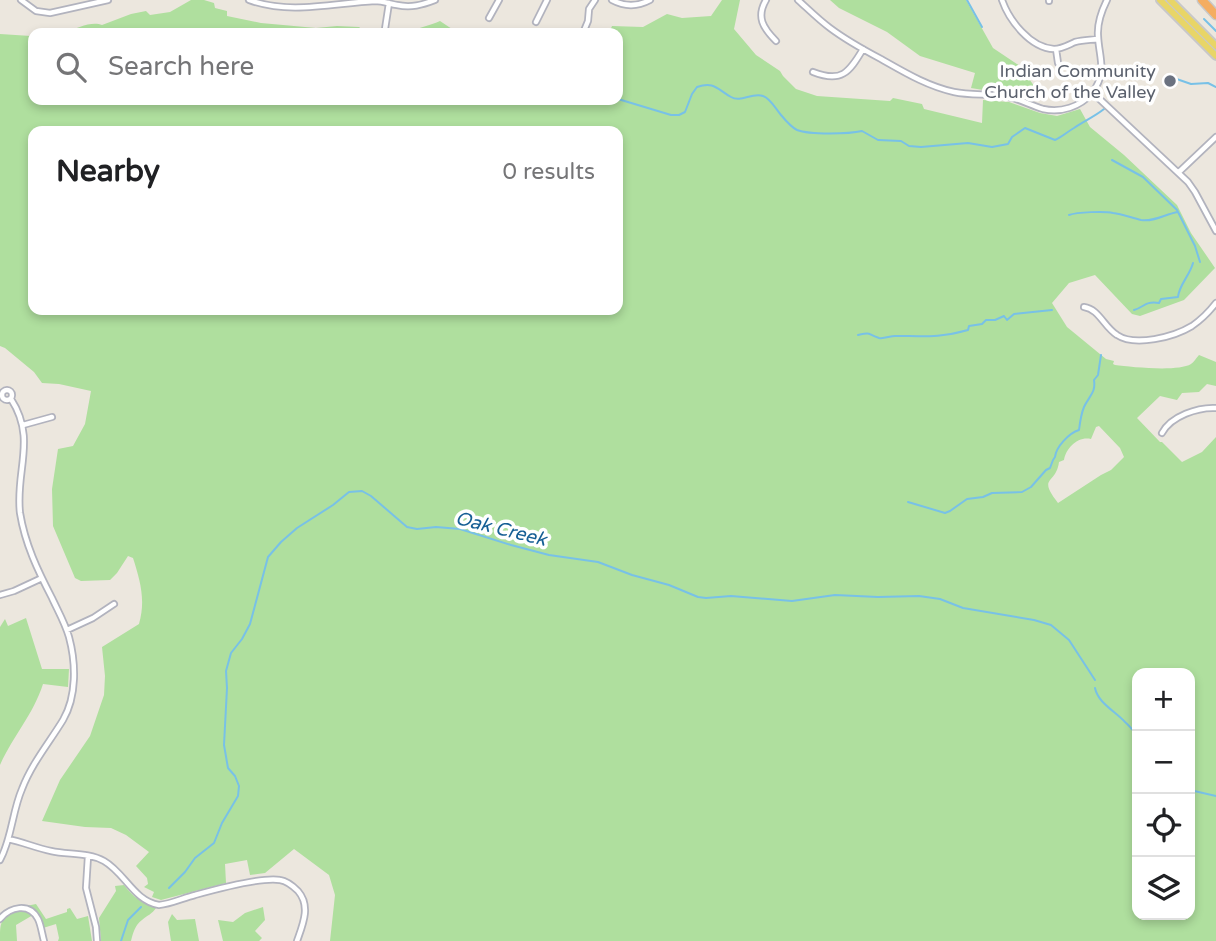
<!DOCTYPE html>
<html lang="en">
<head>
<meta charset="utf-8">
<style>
	:root { --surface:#fff; --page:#f6f6f6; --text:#202124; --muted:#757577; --line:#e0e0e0 }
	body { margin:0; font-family:"Varela Round",sans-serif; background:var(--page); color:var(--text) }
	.controls { position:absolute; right:21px; bottom:21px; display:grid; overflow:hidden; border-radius:14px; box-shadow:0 4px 10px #0003 }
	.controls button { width:63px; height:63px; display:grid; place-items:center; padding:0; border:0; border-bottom:2px solid var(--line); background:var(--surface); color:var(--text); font:35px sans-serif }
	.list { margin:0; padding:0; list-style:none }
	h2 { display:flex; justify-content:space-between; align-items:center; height:91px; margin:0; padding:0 28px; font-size:30px }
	h2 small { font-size:23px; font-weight:400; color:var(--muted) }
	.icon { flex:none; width:38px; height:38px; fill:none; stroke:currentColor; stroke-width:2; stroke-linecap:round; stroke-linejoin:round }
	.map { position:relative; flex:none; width:1216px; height:941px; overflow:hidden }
	.search { position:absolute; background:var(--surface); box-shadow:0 4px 10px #0003; left:28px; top:28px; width:595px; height:77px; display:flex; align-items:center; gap:18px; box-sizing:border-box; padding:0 24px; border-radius:14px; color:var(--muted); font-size:26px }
	.panel { position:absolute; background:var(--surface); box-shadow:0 4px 10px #0003; left:28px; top:126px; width:595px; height:189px; border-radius:14px }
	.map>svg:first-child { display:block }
	.green { fill:#afdf9e; fill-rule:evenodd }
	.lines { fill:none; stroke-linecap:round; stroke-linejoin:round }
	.stream { stroke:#78c1e7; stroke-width:2 }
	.minor-casing { stroke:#b2b3be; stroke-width:8 }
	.major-casing { stroke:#c8c8c8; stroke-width:10 }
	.highway-casing { stroke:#c8c8c8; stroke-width:11 }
	.minor { stroke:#fff; stroke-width:4.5 }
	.major { stroke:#e8d567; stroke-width:6 }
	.highway { stroke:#f4ad61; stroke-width:8 }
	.worship-dot { fill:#6b7280; stroke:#fff; stroke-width:2.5 }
	.labels { text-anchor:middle; stroke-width:7; stroke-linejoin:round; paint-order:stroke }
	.worship-label { font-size:18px; fill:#5b616d; stroke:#fff; text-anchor:end }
	.water-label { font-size:19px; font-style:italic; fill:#165f95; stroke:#fff }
</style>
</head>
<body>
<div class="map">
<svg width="1216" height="941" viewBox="0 0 1216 941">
	<rect width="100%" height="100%" fill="#ece7de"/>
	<path class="green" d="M191,0H204L214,3L215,8L227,11V16L261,23L316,28L337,26L359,27L366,33H68C76,27 93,21 102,25L131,14L146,11L150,15L170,12Z
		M722,0H740L734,29L756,55L780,71L783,76L796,89L817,96L890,101L893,98L922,104L924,109L982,123L983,100L1009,102L1040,113L1057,116L1080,109L1090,127L1124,155L1177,205L1191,233L1215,268L1184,300L1140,316L1132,314L1095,275L1069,283L1052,303L1067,327L1106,359L1114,361L1113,364L1115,365C1131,367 1178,372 1191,364C1194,362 1196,358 1199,355L1216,362V386L1207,384L1199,392L1182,393L1177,400L1160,396L1137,418L1160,442H1162L1182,462L1202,452L1216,437V941H330L335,895L329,875L294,849L265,873L250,875L247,860L225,864L226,883L161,900L152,897L154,892L144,887L148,884L147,878L136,866L149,852L126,835L111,828L85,827L42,821L60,780L90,736L104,695L105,676L102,647L139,624C146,600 140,580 133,558L128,556L117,573L110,580L81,581L75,578L53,526L52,489L58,449L73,446L85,424L91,391L59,384L42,383L34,372L5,348L0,346V34L31,36L32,34L33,35V100H618V33H609L612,26L643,27L667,14L682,18L711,16ZM33,131H618V310H33ZM1099,426L1120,448L1124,457L1111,470L1101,475L1058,503C1037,476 1056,485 1059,462L1064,460C1066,448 1078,436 1091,439L1096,427ZM1137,673H1190V915H1137Z
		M830,0H966L993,48L1020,66L1044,100L971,88L975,73L920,56L887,32L839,8Z
		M440,21L458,33H408C413,29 432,25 440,21Z
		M26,618L42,669H69L68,687L43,684C33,715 13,736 0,765V627L5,619L8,626Z
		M124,885C133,897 143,904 156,908C152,914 148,915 142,920C135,925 133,933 131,941H101L99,918L116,891L115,886Z
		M36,904L46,919L67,912V909L70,908L77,919L88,916L92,941H58L59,938L56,924L43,928L37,913L26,906Z
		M263,907L265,920L255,931L262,938L259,941H223L218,920L233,922L245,913Z
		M15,910H23L33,915L16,925L17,941H0C0,922 0,920 15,910Z
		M172,914L177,920L195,919L199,941H171L168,922Z"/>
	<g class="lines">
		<path class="stream" d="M967,0L982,27
			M1204,19L1216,31
			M1168,76L1191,84L1208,83L1216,87
			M618,99L671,115H679L685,112L692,94L697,87C714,81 717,89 731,97C741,103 752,92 763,96C770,98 776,109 781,115C786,121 791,127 797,130C810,135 849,134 862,131L878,140L901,141L909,146L921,147L968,143L992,147L1008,144L1012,137L1025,128L1055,140C1062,137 1067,132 1074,128C1084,121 1094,117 1104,109
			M1112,160L1143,177L1177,210L1195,246L1200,262
			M1069,215C1077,212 1105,211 1113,213C1122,214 1132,218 1141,220C1155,222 1165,214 1178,212
			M1134,310C1145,307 1144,301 1159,303L1161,299L1178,297C1179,285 1190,275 1193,263
			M858,335C873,332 866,334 879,338C884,339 890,336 895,336C924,336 940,338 968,330L969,326L982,324L986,320H995L1004,316L1007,320L1014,314L1052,310
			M908,502L945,513L950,511L967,499L983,497L992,493L1022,492L1031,487L1046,470L1050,468L1053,460L1055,457C1056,447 1069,433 1079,430C1080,422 1081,414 1084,407C1089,396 1096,393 1094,380L1098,375L1101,355
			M1095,688C1098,703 1115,711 1125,722C1130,726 1133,731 1137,735
			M1190,790L1216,796
			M169,888L185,872L195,858L214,843L222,823L238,796L239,786L235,776L228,768L224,745L227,688L226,671L231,653L242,639L250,624L268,557L281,542L297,528L333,505L349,492L362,491L371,496L407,527L417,529L436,527L460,529L511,545L549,555L598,562L632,575L669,585L698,597L706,598L731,596L792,601L835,595L878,597L919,596L940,599L963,608L1034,620L1051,625L1069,640L1095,680
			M121,941L128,920L141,907"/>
		<defs>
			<path id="minor" d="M21,0L36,11L50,13L108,0
				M249,0C290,15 334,3 375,1C383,1 390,4 397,5C411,8 422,5 435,0
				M612,0C625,7 637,7 650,0
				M766,0C756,17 763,28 776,41
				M798,0C808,9 819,20 830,28C846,40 864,50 881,59C904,72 927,86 954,92C973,96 994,93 1013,98C1023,101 1033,106 1043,109C1061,113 1080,107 1092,93C1108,72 1099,58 1098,36C1097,23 1101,12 1107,0
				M1002,0C1009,20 1030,48 1054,49C1062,49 1068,45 1075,42C1083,40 1091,40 1098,39
				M1049,0V1
				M489,18L499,0
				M536,22L547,0
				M385,29L389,3
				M583,33L588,21L589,9L595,0
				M1056,49L1058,63
				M813,72C841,83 849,73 863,49
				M1092,92L1188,182L1195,192L1216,231
				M1179,172L1216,137
				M1084,307C1099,309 1104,327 1117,335C1135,347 1174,337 1192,326C1201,320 1209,312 1216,303
				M2 395a5 5 0 1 1 10 0a5 5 0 1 1-10 0Z
				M23,425L52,417
				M1162,433C1171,416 1198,407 1216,408
				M0,595L14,591L42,578
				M67,630L93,618L114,604
				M8,839C23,842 36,848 51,851C68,855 88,852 104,861C125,873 134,901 159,905C171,904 183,898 195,895C213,890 262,877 280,880C287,881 293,886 298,891C311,906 303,924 297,941
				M88,856L86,888L96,927L97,941
				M0,860C12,838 12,812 22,789C32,763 49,743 63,720C77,696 76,663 69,637C65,623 58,611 52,598C38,571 25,544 20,513C15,471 37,439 11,399
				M0,919C10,907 29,902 38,919C41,925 42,934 44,941"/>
			<path id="major" d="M1160,0L1216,56
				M1170,0L1216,46"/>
			<path id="highway" d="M1202,0L1216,15"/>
		</defs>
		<use href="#minor" class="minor-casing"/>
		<use href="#major" class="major-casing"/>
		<use href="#highway" class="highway-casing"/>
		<use href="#minor" class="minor"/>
		<use href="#major" class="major"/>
		<use href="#highway" class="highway"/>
	</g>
	<circle class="worship-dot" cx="1170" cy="81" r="7"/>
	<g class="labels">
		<g class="worship-label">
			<text x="1156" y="77">Indian Community<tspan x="1156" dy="21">Church of the Valley</tspan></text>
		</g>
		<g class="water-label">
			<text transform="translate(501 528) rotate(14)" y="7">Oak Creek</text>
		</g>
	</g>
</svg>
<div class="controls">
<button>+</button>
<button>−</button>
<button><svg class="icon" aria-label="locate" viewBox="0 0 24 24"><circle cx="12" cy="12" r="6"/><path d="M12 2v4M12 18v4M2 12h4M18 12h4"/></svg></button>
<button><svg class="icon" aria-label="layers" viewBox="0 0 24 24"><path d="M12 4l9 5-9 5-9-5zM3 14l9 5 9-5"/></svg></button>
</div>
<div class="search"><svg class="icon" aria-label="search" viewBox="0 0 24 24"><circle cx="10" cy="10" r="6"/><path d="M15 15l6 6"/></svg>Search here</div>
<section class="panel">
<h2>Nearby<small>0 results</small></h2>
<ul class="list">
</ul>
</section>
</div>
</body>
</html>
